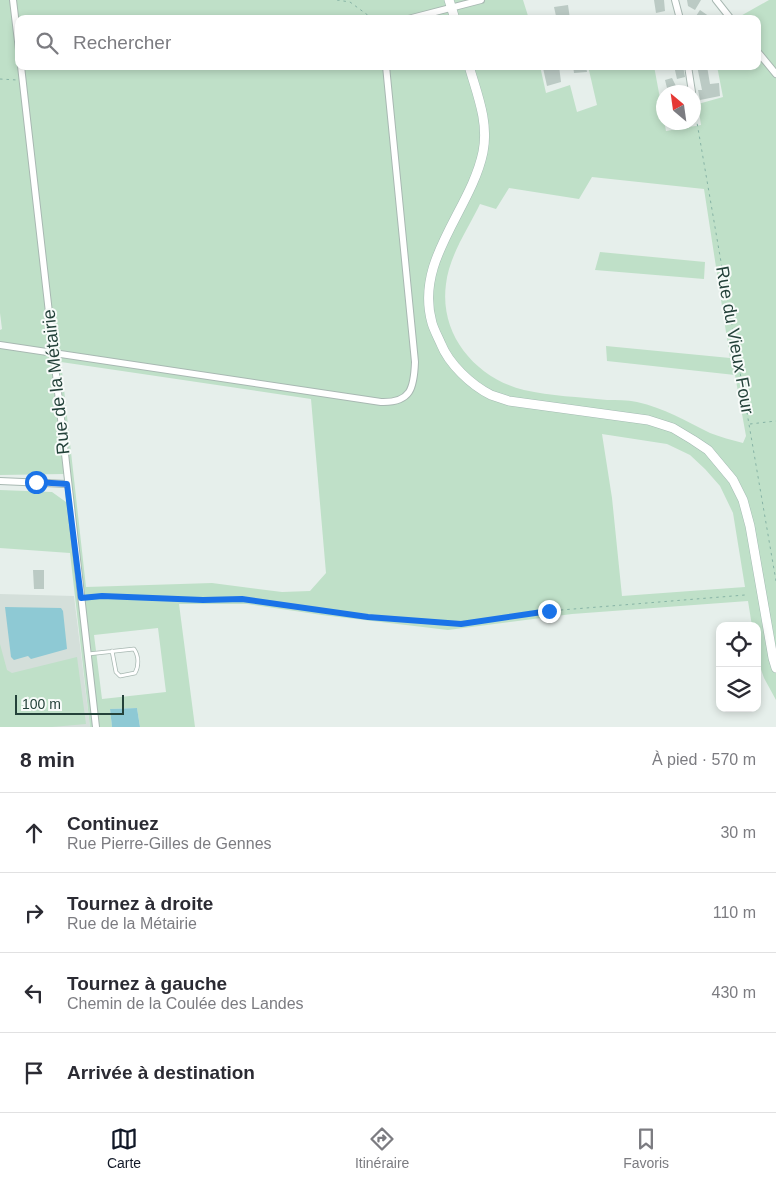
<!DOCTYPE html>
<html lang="fr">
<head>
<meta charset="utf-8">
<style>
	:root { --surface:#fff; --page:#f2f2f3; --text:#2b2b33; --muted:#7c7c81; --line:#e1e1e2; --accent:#111827 }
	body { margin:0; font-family:Arial,sans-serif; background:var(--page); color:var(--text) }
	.controls { position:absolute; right:15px; bottom:15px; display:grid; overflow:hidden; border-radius:10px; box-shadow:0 2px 8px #0003 }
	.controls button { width:45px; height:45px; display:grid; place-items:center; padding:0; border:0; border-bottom:1px solid var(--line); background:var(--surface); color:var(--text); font:25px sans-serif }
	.compass { position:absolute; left:656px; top:85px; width:45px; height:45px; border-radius:50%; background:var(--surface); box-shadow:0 2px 8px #0003; rotate:331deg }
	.scale { position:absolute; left:15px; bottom:12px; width:109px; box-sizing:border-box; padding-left:5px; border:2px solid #24423a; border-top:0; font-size:14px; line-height:18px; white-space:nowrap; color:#24423a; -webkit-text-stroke:4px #f7fbf9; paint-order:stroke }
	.stop { position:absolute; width:15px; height:15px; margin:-11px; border:4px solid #1a73e8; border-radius:50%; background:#fff }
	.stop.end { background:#1a73e8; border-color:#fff; box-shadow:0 1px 5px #0008 }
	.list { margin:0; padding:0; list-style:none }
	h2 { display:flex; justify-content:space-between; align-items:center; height:65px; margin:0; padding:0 20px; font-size:21px }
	h2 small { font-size:16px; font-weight:400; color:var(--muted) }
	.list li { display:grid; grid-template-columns:32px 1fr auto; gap:15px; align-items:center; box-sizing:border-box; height:80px; padding:0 20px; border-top:1px solid var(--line) }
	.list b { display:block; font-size:19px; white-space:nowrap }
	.list p { margin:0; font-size:16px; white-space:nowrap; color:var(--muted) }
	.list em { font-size:16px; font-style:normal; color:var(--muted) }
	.icon { flex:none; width:28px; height:28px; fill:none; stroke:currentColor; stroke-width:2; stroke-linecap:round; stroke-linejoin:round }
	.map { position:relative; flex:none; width:776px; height:727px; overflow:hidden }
	.search { position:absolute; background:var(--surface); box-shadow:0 2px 8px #0003; left:15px; right:15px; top:15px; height:55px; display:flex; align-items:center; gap:12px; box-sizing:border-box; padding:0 18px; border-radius:10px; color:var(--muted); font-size:19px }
	.sheet { height:385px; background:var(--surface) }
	nav { display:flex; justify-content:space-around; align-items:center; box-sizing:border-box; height:70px; border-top:1px solid var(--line); background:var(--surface); font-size:14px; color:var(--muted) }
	nav a { display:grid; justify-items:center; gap:2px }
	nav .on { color:var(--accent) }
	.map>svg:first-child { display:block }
	.built { fill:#d4dfda }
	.green { fill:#bfe0c8; fill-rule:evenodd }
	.water { fill:#8ec9d4 }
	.building { fill:#bbcac4 }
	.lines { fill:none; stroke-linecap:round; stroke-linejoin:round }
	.lane-casing { stroke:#a8b8b2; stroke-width:4.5 }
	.street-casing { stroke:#a8b8b2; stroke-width:8 }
	.secondary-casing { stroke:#a4bbb3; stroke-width:10 }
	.path { stroke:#86b3a5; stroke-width:1; stroke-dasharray:2.5 4; stroke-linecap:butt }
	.lane { stroke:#fff; stroke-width:3 }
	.street { stroke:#fff; stroke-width:6 }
	.secondary { stroke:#fff; stroke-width:9 }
	.route { stroke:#1a73e8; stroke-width:6 }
	.labels { text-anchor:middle; stroke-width:4; stroke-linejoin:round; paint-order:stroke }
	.street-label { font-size:18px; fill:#24423a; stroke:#f7fbf9 }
</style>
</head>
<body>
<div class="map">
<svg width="776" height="727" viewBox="0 0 776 727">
	<rect width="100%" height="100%" fill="#e6efeb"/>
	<path class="built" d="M0,594L74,596L90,727H0Z"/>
	<path class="green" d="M0,0H523L529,19H19V66H540L546,93L570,85L577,112L597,105L588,66H654L666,131L701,125L698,104L723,97L717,66H757V44L759,42L757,40V19L737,18L769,0H776V700L764,678L757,658V626H752L748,601L572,614L448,630L322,615L247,604H179L195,727H140L137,708L110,709L112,727H90L70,553L0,548V490L52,492L66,502L64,474L0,475V330L2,329L0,313ZM592,177L704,189L730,358L606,346L607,361L735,375L746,436L743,443C732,440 720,437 710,433C686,421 664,408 637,402C627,400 617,400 607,400C579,397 551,396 524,390C476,378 439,335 446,284C449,256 468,229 480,204L496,209L509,188L579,199ZM61,362L311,399L326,573L310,591L282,592L212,583L86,587ZM602,434L667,444L690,455L705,469L720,486L733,513L745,587L622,596L612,498ZM158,628L166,692L102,699L94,635Z
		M600,252L705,262L704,279L595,270Z
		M0,644L7,670L12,673L77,657L86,724L52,727H0Z"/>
	<path class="water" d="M5,607L61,608L63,611L67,649L31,659L28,656L14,660L11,657Z
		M137,708L140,727H112L110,709Z"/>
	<path class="building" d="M654,0H664L665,11L656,13Z
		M687,0H701L695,10L688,6Z
		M568,5L570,19H559V16H556L554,7Z
		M700,10L713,19H694Z
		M550,66H559L561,82L547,86L543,68Z
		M573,66H586L587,72L574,73Z
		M674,66H683L685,77L677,79Z
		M697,66H707L710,84L719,83L720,96L700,100L698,90H702Z
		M672,78L679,92H668L665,80Z
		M33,570H44V589H34Z"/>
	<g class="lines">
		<defs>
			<path id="lane" d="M88,654L134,649C139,656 139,666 135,673L120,676L116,672L112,651"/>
			<path id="street" d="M13,0L19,50
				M675,0L680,19
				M716,0L731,19
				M408,19L481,0
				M757,51L776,74
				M21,66L96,727
				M688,66L692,92
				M694,99L695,105
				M0,345L381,402C411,403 414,388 415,362L386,66
				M0,481L67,484"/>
			<path id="secondary" d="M449,0L455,19
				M469,66C477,94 489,122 483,152C471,210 414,260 432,323C434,330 438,337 441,344C449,364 471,385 491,395C497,397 503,399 509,401L648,420L673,428L693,440L708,450L733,480L743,500L750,526L773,658L776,668"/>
		</defs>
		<use href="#lane" class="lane-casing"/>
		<use href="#street" class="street-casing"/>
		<use href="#secondary" class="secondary-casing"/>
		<path class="path" d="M337,0L350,2L373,19
			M0,79L17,80
			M695,111L776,581
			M750,424L776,421
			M89,597L102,596L203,601L242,599L368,617L461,624L549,611L745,595"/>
		<use href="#lane" class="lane"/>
		<use href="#street" class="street"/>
		<use href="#secondary" class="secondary"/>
	</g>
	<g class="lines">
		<path class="route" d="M36,482L67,484L81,598L102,596L203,600L242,599L368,617L461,624L549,611"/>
	</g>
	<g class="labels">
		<g class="street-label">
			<text transform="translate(735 340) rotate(80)" y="6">Rue du Vieux Four</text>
			<text transform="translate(56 382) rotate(-96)" y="6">Rue de la Métairie</text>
		</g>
	</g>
</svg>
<div class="controls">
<button><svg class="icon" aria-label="locate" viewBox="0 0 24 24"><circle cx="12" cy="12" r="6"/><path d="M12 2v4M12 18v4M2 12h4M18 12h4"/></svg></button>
<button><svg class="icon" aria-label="layers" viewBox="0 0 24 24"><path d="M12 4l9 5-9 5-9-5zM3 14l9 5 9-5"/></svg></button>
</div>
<svg class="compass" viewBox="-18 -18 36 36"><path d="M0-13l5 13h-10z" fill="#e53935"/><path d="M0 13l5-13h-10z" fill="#7c7c81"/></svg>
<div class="scale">100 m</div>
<div class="stop" style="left:36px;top:482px"></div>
<div class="stop end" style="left:549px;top:611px"></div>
<div class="search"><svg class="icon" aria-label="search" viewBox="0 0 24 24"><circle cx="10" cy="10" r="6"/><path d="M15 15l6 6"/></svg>Rechercher</div>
</div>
<section class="sheet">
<h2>8 min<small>À pied · 570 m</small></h2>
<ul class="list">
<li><svg class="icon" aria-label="ahead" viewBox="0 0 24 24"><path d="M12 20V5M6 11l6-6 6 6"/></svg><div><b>Continuez</b><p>Rue Pierre-Gilles de Gennes</p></div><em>30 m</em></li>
<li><svg class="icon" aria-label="right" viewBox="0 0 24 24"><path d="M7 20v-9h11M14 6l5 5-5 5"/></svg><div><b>Tournez à droite</b><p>Rue de la Métairie</p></div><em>110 m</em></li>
<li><svg class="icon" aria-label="left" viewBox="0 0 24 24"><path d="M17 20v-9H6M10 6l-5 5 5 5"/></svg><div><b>Tournez à gauche</b><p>Chemin de la Coulée des Landes</p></div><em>430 m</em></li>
<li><svg class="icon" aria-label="arrive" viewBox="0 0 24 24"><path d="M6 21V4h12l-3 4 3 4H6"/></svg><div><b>Arrivée à destination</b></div></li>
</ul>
</section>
<nav>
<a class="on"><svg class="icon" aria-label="map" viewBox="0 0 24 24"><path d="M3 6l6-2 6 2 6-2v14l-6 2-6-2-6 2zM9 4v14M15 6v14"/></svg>Carte</a>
<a><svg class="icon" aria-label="directions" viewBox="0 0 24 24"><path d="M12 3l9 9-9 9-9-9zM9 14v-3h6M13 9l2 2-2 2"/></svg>Itinéraire</a>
<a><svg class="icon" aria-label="saved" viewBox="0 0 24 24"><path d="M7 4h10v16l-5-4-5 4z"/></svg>Favoris</a>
</nav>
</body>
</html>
